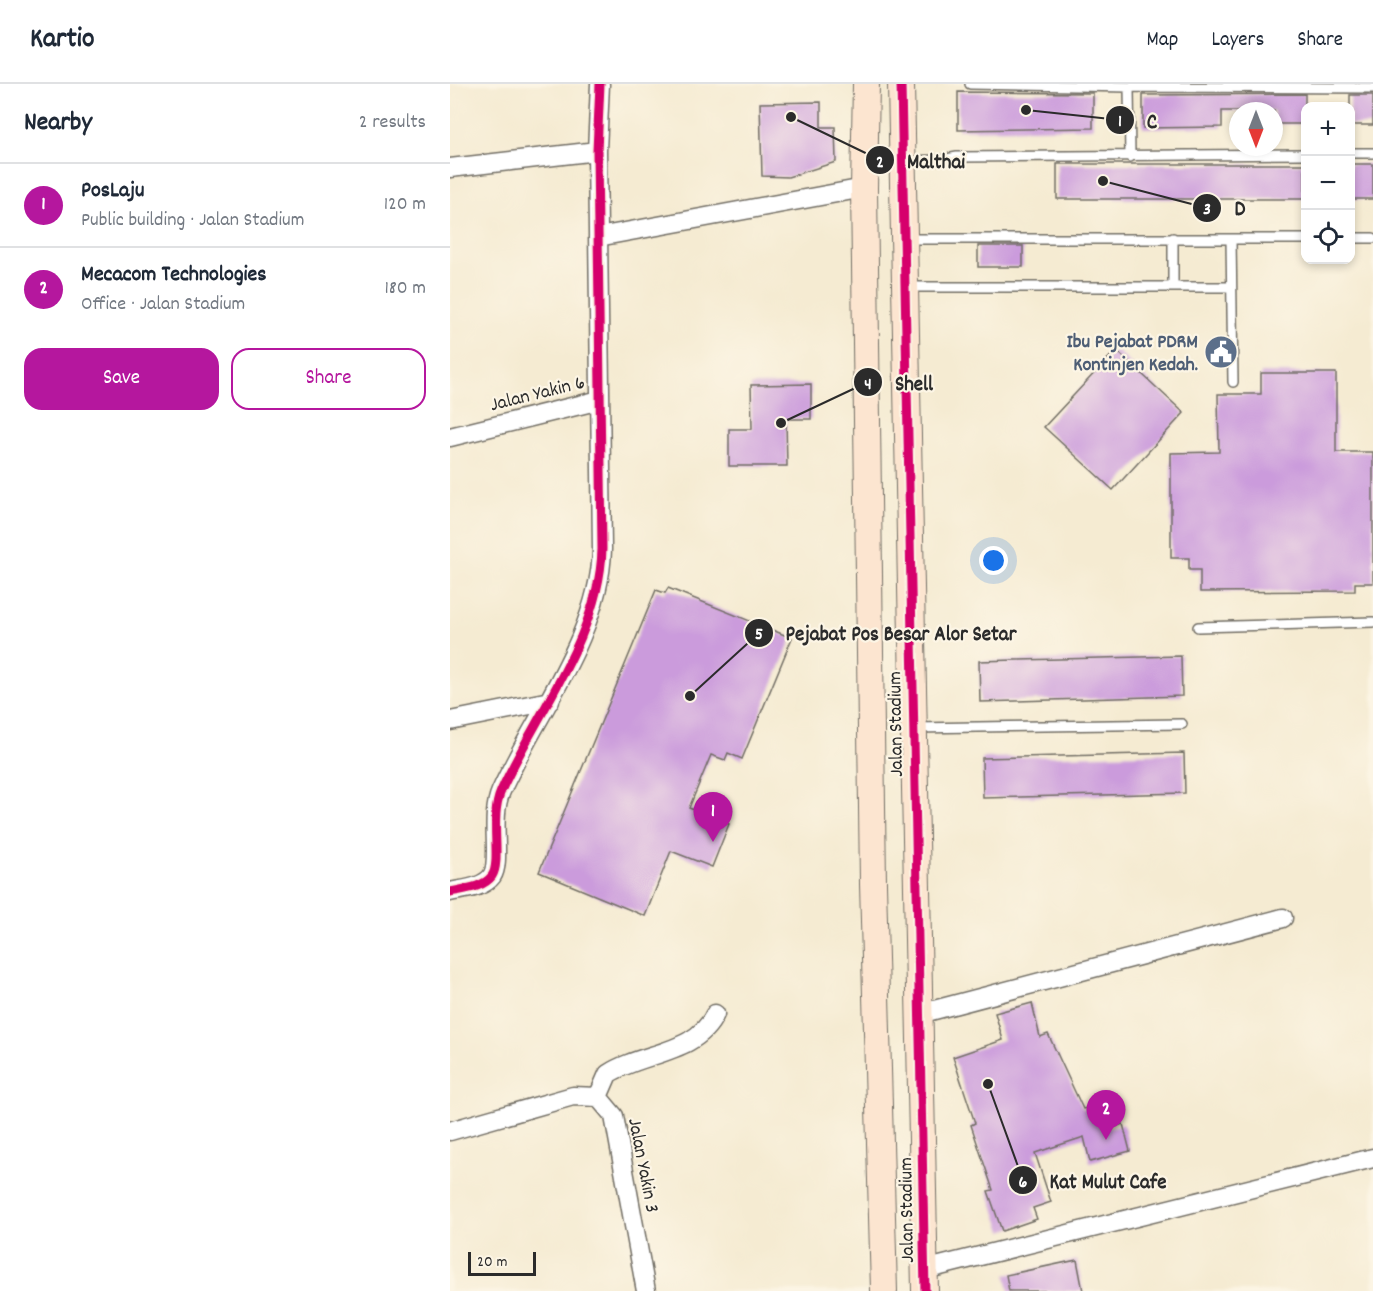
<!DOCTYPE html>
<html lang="en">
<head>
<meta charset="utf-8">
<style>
	:root { --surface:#fff; --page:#f2f2f3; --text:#1f2937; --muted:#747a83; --line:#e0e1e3; --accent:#b5179e }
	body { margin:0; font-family:Dekko,sans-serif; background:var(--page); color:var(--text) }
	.controls { position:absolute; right:18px; top:18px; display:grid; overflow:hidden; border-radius:12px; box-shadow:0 3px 9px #0003 }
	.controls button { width:54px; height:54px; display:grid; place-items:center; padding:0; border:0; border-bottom:2px solid var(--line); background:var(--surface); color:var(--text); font:30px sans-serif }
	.compass { position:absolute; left:779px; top:18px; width:54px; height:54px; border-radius:50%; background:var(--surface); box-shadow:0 3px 9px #0003; rotate:180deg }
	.scale { position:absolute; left:18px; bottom:15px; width:68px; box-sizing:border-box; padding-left:6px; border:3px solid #2b2b2b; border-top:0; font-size:16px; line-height:21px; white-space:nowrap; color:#2b2b2b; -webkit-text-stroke:4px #fcf5e5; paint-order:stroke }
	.you { position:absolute; left:544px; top:477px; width:21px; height:21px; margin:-15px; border:4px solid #fff; border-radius:50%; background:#1a73e8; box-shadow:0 0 0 9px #1a73e833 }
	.badge { display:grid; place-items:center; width:39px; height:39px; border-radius:50%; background:var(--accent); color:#fff; font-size:20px; font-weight:700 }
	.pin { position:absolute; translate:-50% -50px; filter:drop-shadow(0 2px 3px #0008) }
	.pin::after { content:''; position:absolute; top:32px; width:21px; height:18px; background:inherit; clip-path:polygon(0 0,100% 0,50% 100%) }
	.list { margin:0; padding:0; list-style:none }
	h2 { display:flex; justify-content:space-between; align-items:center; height:78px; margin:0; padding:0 24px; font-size:26px }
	h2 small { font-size:20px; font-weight:400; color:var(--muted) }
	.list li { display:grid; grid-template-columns:39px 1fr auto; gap:18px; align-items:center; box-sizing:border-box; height:84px; padding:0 24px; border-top:2px solid var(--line) }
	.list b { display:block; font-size:22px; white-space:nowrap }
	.list p { margin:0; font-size:20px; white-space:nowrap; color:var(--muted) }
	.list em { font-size:20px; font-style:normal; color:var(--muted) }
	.actions { display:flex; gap:12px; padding:18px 24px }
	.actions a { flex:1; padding:14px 0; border:2px solid var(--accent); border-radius:18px; text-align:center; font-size:21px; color:var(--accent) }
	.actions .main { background:var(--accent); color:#fff }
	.icon { flex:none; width:33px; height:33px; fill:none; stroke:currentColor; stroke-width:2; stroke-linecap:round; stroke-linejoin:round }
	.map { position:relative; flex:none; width:923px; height:1207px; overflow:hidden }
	header { display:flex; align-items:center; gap:36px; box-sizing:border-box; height:84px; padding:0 30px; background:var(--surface); border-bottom:2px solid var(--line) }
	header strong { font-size:28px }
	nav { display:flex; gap:33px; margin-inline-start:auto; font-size:21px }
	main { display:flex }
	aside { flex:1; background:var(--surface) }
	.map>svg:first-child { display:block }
	.building { fill:#cb9bdc }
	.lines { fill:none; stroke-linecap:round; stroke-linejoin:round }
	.lane-casing { stroke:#726e65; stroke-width:12 }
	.street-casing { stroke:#726e65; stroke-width:21 }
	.secondary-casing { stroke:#726e65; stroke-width:28 }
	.lane { stroke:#fff; stroke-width:9 }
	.street { stroke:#fff; stroke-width:18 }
	.secondary { stroke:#fce5d0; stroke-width:26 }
	.cycleway-casing { stroke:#fcf5e5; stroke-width:13 }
	.cycleway { stroke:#d6006c; stroke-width:9 }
	.labels { text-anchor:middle; stroke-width:4.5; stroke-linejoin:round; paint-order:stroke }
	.service-label { font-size:20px; font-weight:bold; fill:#4e5e75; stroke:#fcf5e5; text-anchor:end }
	.street-label { font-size:20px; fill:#2b2b2b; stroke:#fcf5e5 }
	.leader { fill:none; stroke:#2b2b2b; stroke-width:2 }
	.callout-dot { fill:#2b2b2b; stroke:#fcf5e5; stroke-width:2 }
	.mark-label { font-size:18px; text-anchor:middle; font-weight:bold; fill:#fff }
	.callout-label { font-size:21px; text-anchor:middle; font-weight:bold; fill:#2b2b2b; stroke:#fcf5e5; stroke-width:4.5; stroke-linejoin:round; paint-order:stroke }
</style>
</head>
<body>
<header>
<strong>Kartio</strong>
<nav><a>Map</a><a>Layers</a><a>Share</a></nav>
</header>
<main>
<aside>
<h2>Nearby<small>2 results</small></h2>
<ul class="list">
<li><span class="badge">1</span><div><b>PosLaju</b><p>Public building · Jalan Stadium</p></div><em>120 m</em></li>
<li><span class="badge">2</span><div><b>Mecacom Technologies</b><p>Office · Jalan Stadium</p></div><em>180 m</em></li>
</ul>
<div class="actions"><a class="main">Save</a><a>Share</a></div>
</aside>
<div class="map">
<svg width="923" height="1207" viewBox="0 0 923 1207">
	<rect width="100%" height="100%" fill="#fcf5e5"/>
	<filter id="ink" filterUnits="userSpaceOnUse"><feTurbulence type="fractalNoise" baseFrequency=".0167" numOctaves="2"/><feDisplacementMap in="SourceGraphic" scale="12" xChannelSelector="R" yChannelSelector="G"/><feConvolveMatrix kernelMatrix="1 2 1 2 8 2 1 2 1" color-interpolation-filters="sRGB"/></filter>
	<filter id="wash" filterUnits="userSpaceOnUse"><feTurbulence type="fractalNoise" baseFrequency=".008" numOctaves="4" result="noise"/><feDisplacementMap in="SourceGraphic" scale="24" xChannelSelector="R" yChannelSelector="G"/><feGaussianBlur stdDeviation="1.35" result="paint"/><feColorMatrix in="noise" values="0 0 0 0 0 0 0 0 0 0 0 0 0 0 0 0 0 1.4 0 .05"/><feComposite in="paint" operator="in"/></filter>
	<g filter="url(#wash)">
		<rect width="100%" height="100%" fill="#f5ebd2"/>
		<g id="blocks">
			<path class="building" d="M508,8L643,9V44L508,46Z
				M855,10V40H824V27H772V43L693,44V11Z
				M900,11H923V41H900Z
				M371,18V43H385L386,78L338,93L312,92L310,19Z
				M607,80H855V115H607Z
				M900,80H923V115H900Z
				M528,162H573V183H528Z
				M666,266L734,329L663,406L594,343Z
				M811,289H886V368H923V499H905V507L750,508V486H739V474H721V369L769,368L768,310H811Z
				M361,300V335H336L337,382H279V345H302L301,301Z
				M218,504L342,554L292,675L278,669L275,676L261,671L239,724L279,740L262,783L221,767L195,832L89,788L206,506L215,509Z
				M731,572L732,612L530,618L529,577Z
				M734,669L735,709L533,714L532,674Z
				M582,919L590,953L598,950L633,1025L652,1021L658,1044L673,1040L680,1067L640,1078L634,1053L585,1069L601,1118L583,1124L587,1135L552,1147L538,1107L543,1106L521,1041L525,1039L503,973L553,956L545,929Z
				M627,1176L633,1207H559L556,1191Z"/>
		</g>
	</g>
	<g filter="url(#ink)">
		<use href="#blocks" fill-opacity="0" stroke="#726e65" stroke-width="1.5"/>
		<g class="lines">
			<defs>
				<path id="lane" d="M520,0L679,3
					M900,69H923
					M680,73L679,3L923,4
					M455,77L491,76L507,73L856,70
					M723,154V202
					M900,154H923
					M457,155H856
					M781,155L783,298
					M457,203H781
					M748,543L923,538
					M465,644L732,640"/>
				<path id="street" d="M0,84L147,67
					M148,153L414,104
					M0,353L150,316
					M0,637L100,617
					M0,808C14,805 33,804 42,792C52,777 39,734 51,707C85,631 150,551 152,465L147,67L150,0
					M469,930L833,834
					M148,1013L158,990C192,968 247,970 265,930
					M0,1047L123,1012L148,1013L164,1032L196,1207
					M474,1186L923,1074"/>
				<path id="secondary" d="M416,0L414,104L423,800L434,1207
					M451,0L475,1207"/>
			</defs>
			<use href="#lane" class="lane-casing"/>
			<use href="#street" class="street-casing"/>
			<use href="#secondary" class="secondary-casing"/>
			<use href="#lane" class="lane"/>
			<use href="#street" class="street"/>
			<use href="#secondary" class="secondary"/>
			<defs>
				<path id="cycleway" d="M451,0L475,1207
					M0,808C14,805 33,804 42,792C52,777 39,734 51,707C85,631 150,551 152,465L147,67L150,0"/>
			</defs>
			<use href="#cycleway" class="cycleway-casing"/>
			<use href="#cycleway" class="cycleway"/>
		</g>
	</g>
	<defs>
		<symbol id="civic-disc" viewBox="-11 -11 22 22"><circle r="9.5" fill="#5c6f8a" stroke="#fcf5e5"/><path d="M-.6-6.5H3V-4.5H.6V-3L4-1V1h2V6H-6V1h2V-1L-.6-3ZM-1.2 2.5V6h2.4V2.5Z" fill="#fff"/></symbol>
	</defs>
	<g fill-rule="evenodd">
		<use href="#civic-disc" x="752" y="249" width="38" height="38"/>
	</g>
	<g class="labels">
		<g class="service-label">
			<text x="748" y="263">Ibu Pejabat PDRM<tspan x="748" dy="23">Kontinjen Kedah.</tspan></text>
		</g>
		<g class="street-label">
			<text transform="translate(87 308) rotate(-14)" y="7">Jalan Yakin 6</text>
			<text transform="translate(444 640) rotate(-91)" y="7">Jalan Stadium</text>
			<text transform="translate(195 1081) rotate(79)" y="7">Jalan Yakin 3</text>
			<text transform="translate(455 1126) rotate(-91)" y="7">Jalan Stadium</text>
		</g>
	</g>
	<path class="leader" d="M576 26L670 36M341 33L430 76M653 97L757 124M331 339L418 298M240 612L309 549M538 1000L573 1096"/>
	<g class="callout-dot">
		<circle cx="576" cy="26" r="6"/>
		<circle cx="341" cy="33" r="6"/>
		<circle cx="653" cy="97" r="6"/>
		<circle cx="331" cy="339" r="6"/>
		<circle cx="240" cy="612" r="6"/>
		<circle cx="538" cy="1000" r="6"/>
		<circle cx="670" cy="36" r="15"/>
		<circle cx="430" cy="76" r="15"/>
		<circle cx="757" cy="124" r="15"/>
		<circle cx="418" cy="298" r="15"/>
		<circle cx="309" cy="549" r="15"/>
		<circle cx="573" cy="1096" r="15"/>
	</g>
	<g class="mark-label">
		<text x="670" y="42">1</text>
		<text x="430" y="83">2</text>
		<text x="757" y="130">3</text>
		<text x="418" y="305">4</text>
		<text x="309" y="555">5</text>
		<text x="573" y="1103">6</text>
	</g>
	<g class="callout-label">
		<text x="702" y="44">C</text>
		<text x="486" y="84">Malthai</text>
		<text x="790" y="131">D</text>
		<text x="464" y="306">Shell</text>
		<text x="451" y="556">Pejabat Pos Besar Alor Setar</text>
		<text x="658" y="1104">Kat Mulut Cafe</text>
	</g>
</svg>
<div class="controls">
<button>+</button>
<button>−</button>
<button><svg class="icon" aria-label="locate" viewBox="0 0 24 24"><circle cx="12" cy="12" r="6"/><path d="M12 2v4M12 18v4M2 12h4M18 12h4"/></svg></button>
</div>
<svg class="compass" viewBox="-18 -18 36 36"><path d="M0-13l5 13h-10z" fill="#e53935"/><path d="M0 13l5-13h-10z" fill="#747a83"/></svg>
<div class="scale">20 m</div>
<div class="you"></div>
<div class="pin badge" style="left:263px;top:758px">1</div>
<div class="pin badge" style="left:656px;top:1056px">2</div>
</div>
</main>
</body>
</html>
